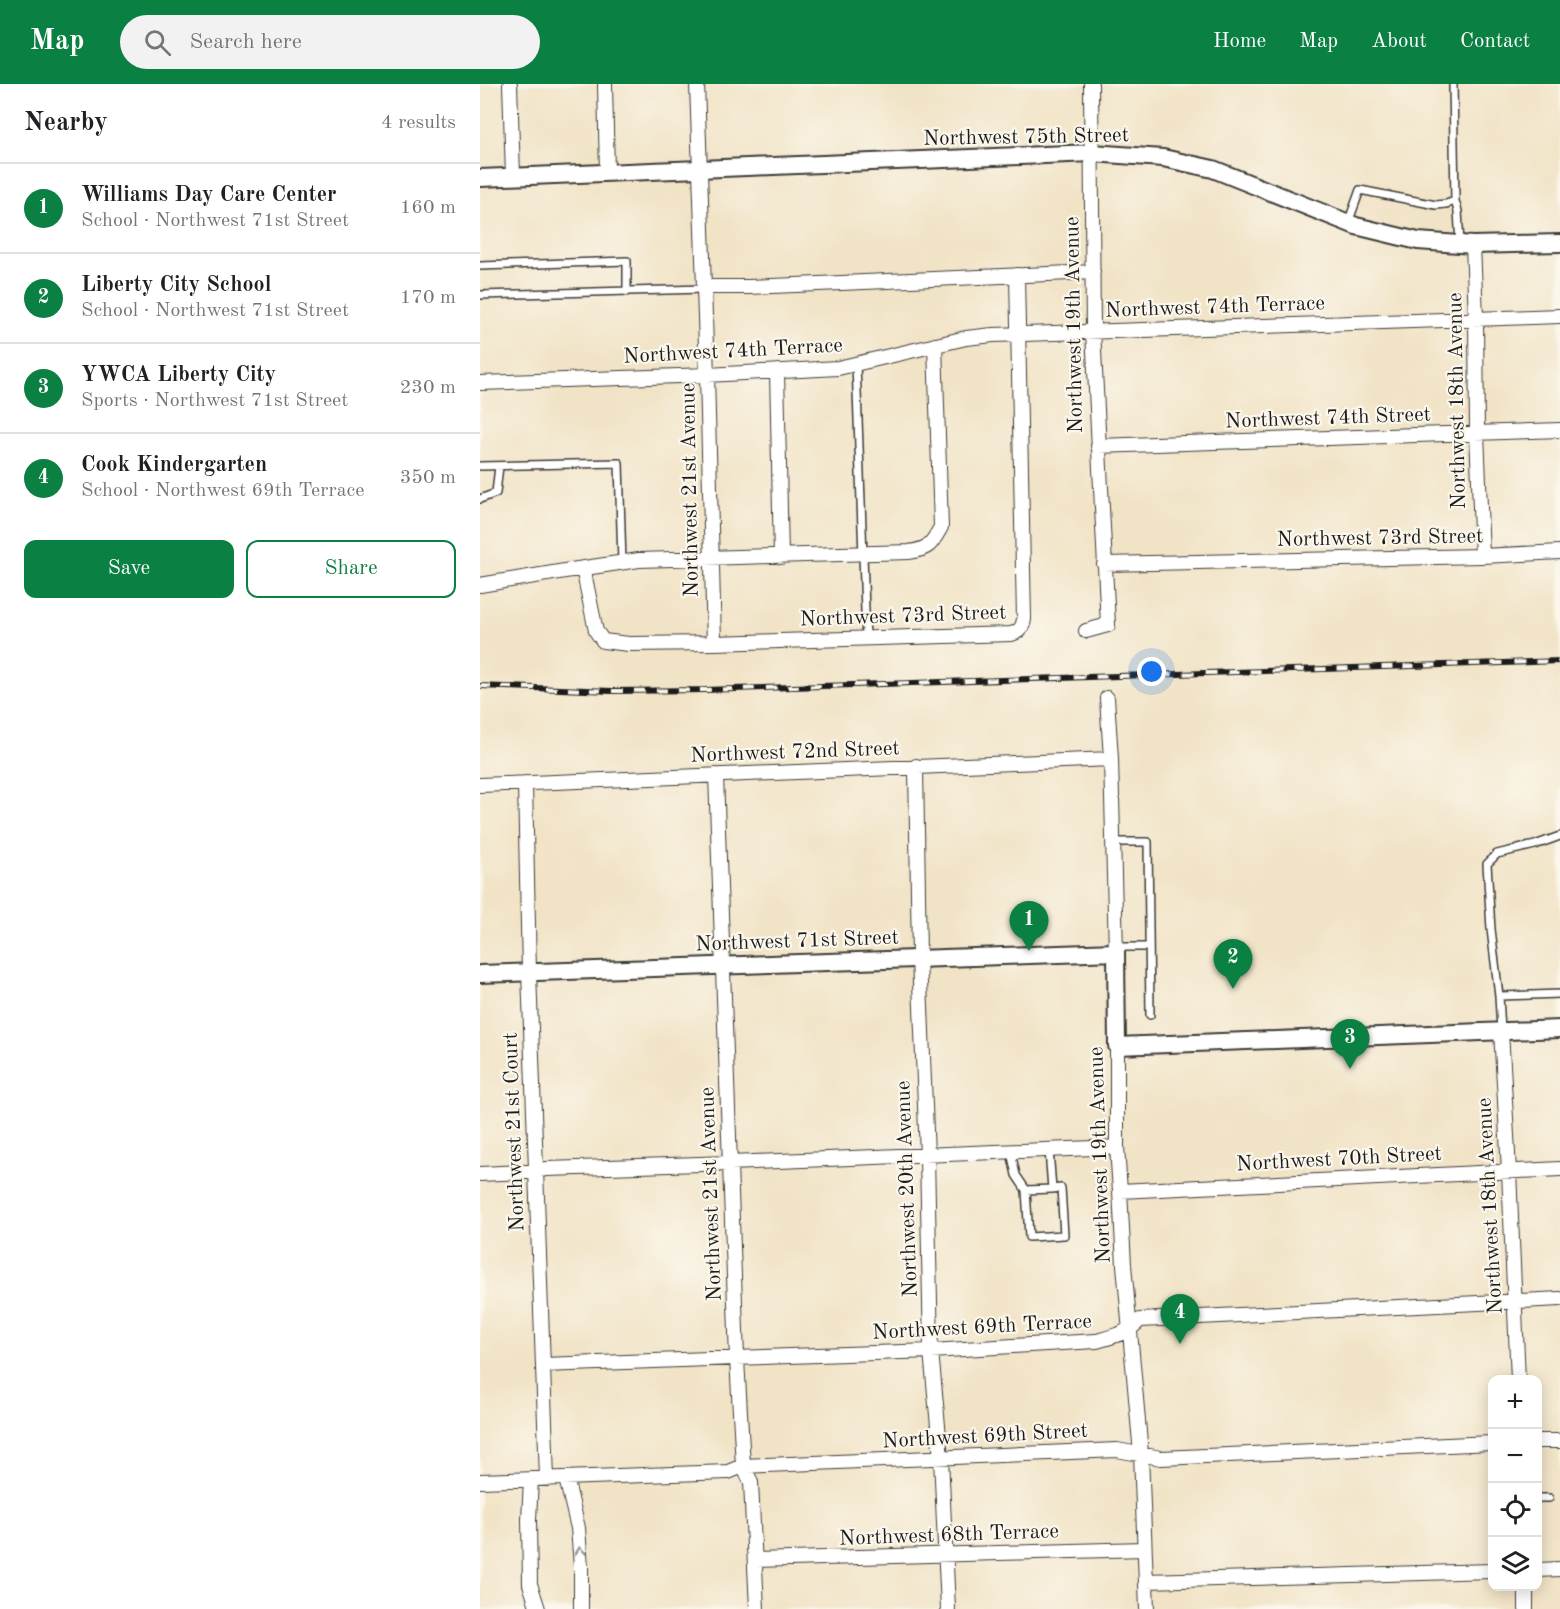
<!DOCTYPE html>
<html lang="en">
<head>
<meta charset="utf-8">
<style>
	:root { --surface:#fff; --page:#f2f2f2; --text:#202124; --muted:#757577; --line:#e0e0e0; --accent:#0b8043 }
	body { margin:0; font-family:"Old Standard TT",serif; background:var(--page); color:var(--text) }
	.controls { position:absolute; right:18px; bottom:18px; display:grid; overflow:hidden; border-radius:12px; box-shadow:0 3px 15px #0003 }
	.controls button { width:54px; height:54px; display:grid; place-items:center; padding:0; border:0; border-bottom:2px solid var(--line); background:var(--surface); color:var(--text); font:30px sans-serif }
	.you { position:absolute; left:672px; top:588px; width:21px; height:21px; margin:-15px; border:4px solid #fff; border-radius:50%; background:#1a73e8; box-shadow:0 0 0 9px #1a73e833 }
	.badge { display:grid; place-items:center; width:39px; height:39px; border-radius:50%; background:var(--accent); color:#fff; font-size:20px; font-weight:700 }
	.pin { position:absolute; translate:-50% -50px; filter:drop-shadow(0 2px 3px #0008) }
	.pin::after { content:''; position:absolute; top:32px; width:21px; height:18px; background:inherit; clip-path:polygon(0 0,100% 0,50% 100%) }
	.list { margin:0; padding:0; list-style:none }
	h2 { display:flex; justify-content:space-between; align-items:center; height:78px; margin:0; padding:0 24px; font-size:26px }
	h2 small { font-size:20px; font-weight:400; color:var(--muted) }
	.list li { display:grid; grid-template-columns:39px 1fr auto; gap:18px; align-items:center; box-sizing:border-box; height:90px; padding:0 24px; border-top:2px solid var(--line) }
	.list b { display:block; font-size:22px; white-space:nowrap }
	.list p { margin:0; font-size:20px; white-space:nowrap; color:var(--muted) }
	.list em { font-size:20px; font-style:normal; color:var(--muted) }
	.actions { display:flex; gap:12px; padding:18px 24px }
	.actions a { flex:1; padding:14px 0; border:2px solid var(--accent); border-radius:12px; text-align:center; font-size:21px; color:var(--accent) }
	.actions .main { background:var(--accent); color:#fff }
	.icon { flex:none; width:33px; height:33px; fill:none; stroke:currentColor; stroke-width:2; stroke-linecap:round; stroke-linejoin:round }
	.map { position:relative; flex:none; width:1080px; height:1525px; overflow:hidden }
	header { display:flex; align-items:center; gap:36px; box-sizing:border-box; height:84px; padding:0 30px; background:var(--accent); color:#fff }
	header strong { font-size:28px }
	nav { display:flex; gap:33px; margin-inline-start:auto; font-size:21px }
	.search { width:420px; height:54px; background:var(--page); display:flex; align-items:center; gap:15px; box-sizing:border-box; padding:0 21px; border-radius:33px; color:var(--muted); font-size:22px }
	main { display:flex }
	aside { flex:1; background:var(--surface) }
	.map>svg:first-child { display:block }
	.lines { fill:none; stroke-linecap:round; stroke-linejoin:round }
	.service-casing { stroke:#3c3a36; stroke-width:10 }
	.minor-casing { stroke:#3c3a36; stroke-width:16 }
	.tertiary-casing { stroke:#3c3a36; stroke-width:20 }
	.service { stroke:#fff; stroke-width:7 }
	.minor { stroke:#fff; stroke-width:14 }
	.tertiary { stroke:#fff; stroke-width:16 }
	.rail-casing { stroke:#1c1c1c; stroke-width:6 }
	.rail { stroke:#fbf7ec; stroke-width:4; stroke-dasharray:11; stroke-linecap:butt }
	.oneway { stroke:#999 }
	.labels { text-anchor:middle; stroke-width:4.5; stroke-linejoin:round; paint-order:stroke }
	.street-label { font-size:21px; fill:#1c1c1c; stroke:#fbf7ec }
</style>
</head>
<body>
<header>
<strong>Map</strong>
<div class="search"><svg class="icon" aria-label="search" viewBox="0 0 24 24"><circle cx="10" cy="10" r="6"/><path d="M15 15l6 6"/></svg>Search here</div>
<nav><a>Home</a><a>Map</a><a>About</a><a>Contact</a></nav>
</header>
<main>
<aside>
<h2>Nearby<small>4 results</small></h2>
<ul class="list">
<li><span class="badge">1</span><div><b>Williams Day Care Center</b><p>School · Northwest 71st Street</p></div><em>160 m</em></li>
<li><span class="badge">2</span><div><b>Liberty City School</b><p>School · Northwest 71st Street</p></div><em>170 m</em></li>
<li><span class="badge">3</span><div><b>YWCA Liberty City</b><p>Sports · Northwest 71st Street</p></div><em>230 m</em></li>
<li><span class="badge">4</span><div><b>Cook Kindergarten</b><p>School · Northwest 69th Terrace</p></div><em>350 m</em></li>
</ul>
<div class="actions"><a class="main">Save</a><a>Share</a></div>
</aside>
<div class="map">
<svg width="1080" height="1525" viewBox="0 0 1080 1525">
	<rect width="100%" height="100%" fill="#fbf7ec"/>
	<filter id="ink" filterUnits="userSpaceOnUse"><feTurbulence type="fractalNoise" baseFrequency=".0167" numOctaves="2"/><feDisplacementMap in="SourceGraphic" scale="12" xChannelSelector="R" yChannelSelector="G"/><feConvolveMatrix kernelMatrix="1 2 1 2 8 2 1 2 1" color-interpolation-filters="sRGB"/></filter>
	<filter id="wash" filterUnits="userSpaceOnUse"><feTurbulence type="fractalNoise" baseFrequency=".008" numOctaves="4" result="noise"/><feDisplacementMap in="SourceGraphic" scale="24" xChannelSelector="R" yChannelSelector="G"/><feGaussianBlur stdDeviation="1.35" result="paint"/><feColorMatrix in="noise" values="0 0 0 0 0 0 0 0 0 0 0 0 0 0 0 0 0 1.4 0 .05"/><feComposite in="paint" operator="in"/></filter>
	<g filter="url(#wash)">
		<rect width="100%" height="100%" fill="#f1e3c6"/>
	</g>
	<g filter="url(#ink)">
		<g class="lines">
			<defs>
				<path id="service" d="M973,0L975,117L978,127L980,160
					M868,139L880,106L956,121L966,120L975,117
					M0,182L147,177V208
					M0,211L224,205
					M376,280L386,554
					M0,382L139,379L142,479
					M0,415L16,409L19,382
					M633,758H668L670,931
					M636,863H669
					M1019,912L1011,845L1007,780L1017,770L1055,761L1080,752
					M1021,947L1019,912L1080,910
					M569,1066L572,1105L581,1104L584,1151L549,1153L546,1106L572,1105
					M531,1068L536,1091L546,1106
					M1058,1414H1069"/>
				<path id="minor" d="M30,0L33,92
					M125,0L127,89
					M217,0L227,291L234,559
					M993,161L996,234L997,349L1002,472
					M224,203H269L613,188
					M297,287L301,473
					M0,299L227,291L358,284L486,254L513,251L1080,232
					M618,362L1080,346
					M624,480L1002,472L1080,468
					M103,484L116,547L123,557L149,560L234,559L531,550C539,548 543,544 544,535L537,191
					M0,501L91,486L159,476L429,468C449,465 451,461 461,443L455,261
					M606,547L628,541L613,247L611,0
					M627,614L631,675L636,868
					M436,682L439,874L447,1071L451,1267L461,1374L468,1525
					M236,691L257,1275L263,1382L271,1398L277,1525
					M45,699L49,888L67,1395
					M0,701L631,675
					M1021,947L1029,1087L1038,1296
					M637,962V1063L640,1107L644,1181L661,1370L667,1525
					M0,1090L44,1088L67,1085L250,1079L637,1063
					M640,1107L1080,1085
					M63,1281L451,1267L616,1257C635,1252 646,1250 660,1236L1080,1215
					M1058,1357H1080
					M86,1394L98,1444L101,1483V1525
					M51,1395L49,1436L50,1500L58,1525
					M0,1397L248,1388L263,1382L637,1366L681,1374L1012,1359
					M275,1476L664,1465
					M1058,1486L1080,1485
					M666,1497L1012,1487
					M1046,1502V1525"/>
				<path id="tertiary" d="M0,94L612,69L683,74L733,85L876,142L938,157L993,161L1080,159
					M0,890L636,868L637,962L1080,945"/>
			</defs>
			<use href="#service" class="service-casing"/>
			<use href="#minor" class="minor-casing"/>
			<use href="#tertiary" class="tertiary-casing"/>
			<use href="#service" class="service"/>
			<use href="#minor" class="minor"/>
			<use href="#tertiary" class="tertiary"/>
			<defs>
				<path id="rail" d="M0,602L132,607L225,606L1080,577"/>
			</defs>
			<use href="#rail" class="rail-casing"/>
			<use href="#rail" class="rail"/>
		</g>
		<defs><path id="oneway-chevron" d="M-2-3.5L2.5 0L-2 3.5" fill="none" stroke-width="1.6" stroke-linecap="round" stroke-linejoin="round" transform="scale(1.5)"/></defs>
		<use class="oneway" href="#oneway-chevron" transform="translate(100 1467) rotate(-96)"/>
	</g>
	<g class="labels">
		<g class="street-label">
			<text transform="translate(546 52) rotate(-1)" y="7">Northwest 75th Street</text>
			<text transform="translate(735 222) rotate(-2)" y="7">Northwest 74th Terrace</text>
			<text transform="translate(593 241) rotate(-91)" y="7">Northwest 19th Avenue</text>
			<text transform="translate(253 266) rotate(-3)" y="7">Northwest 74th Terrace</text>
			<text transform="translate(976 317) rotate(-91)" y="7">Northwest 18th Avenue</text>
			<text transform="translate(848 333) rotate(-2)" y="7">Northwest 74th Street</text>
			<text transform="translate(209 406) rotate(-91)" y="7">Northwest 21st Avenue</text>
			<text transform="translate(900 453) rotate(-1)" y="7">Northwest 73rd Street</text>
			<text transform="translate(423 531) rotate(-2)" y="7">Northwest 73rd Street</text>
			<text transform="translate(315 667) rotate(-2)" y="7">Northwest 72nd Street</text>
			<text transform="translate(317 856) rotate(-2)" y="7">Northwest 71st Street</text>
			<text transform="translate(33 1048) rotate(-92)" y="7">Northwest 21st Court</text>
			<text transform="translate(619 1071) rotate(-92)" y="7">Northwest 19th Avenue</text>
			<text transform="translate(859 1074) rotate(-3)" y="7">Northwest 70th Street</text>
			<text transform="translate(426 1105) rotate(-92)" y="7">Northwest 20th Avenue</text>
			<text transform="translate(230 1110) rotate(-92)" y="7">Northwest 21st Avenue</text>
			<text transform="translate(1009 1122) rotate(-93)" y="7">Northwest 18th Avenue</text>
			<text transform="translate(502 1242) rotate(-3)" y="7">Northwest 69th Terrace</text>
			<text transform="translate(505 1351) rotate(-3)" y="7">Northwest 69th Street</text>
			<text transform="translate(469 1450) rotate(-2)" y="7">Northwest 68th Terrace</text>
		</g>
	</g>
</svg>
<div class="controls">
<button>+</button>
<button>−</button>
<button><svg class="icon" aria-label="locate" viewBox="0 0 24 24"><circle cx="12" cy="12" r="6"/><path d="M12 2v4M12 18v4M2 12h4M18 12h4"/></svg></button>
<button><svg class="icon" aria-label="layers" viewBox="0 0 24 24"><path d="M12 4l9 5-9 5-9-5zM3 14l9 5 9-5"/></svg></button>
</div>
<div class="you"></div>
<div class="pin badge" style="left:549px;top:867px">1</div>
<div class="pin badge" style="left:753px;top:905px">2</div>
<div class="pin badge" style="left:870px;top:985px">3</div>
<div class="pin badge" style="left:700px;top:1260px">4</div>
</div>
</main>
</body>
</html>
